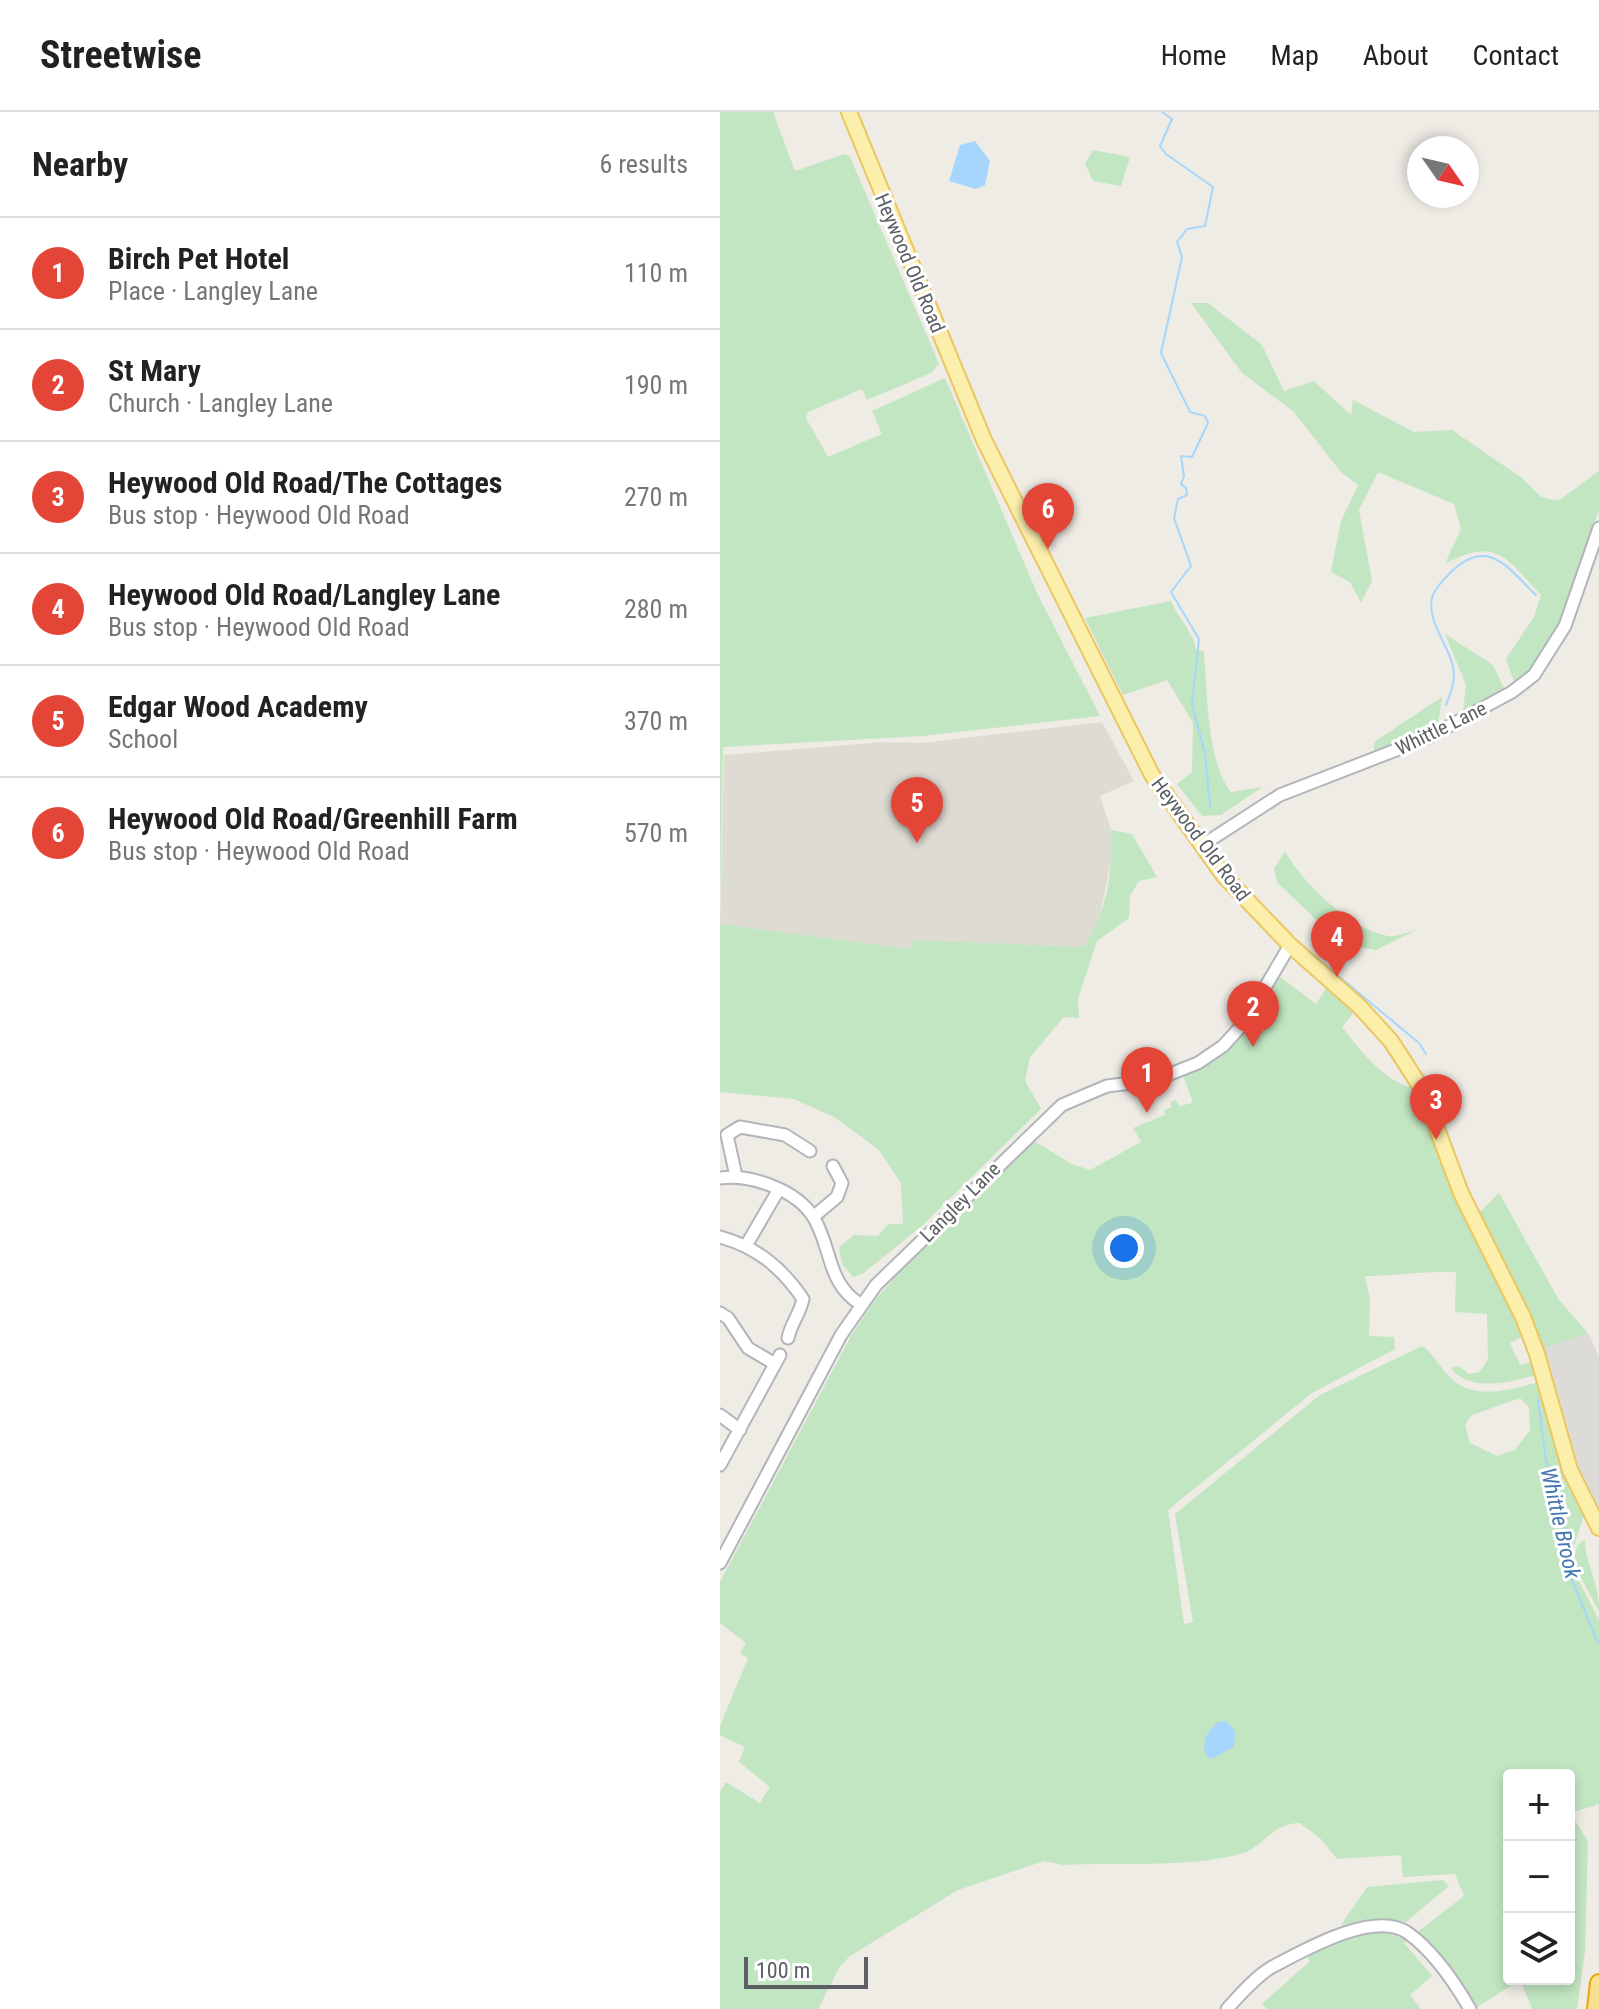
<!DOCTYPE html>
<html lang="en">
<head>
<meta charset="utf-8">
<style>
	:root { --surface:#fff; --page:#f2f2f2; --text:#222; --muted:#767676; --line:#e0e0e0; --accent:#e34536 }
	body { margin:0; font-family:"Roboto Condensed",sans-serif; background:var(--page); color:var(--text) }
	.controls { position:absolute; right:24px; bottom:24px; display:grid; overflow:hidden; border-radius:8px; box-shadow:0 4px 12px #0003 }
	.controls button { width:72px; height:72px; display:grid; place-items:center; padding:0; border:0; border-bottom:2px solid var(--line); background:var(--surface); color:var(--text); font:40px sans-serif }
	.compass { position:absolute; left:687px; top:24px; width:72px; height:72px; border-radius:50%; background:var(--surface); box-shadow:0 4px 12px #0003; rotate:124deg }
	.scale { position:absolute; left:24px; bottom:20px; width:124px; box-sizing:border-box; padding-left:8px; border:4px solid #5c6065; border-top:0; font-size:22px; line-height:28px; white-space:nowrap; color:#5c6065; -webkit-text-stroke:6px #fff; paint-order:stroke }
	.you { position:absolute; left:404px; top:1136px; width:28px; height:28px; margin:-20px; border:6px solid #fff; border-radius:50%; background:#1a73e8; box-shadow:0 0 0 12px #1a73e833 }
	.badge { display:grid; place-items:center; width:52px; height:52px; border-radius:50%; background:var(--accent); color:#fff; font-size:26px; font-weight:700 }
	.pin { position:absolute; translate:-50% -66px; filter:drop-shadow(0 2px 4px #0008) }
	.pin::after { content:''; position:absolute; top:42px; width:28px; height:24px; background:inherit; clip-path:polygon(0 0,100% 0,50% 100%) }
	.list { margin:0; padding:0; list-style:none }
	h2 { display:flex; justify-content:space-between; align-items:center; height:104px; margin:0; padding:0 32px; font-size:34px }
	h2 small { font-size:26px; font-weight:400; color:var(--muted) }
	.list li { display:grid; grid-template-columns:52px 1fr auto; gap:24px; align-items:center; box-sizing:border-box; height:112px; padding:0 32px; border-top:2px solid var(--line) }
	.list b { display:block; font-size:30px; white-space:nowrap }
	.list p { margin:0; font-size:26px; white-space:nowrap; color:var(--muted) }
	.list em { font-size:26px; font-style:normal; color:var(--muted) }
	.icon { flex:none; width:44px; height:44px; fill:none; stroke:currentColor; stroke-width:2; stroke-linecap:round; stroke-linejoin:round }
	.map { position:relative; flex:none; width:879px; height:1897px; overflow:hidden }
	header { display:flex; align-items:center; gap:48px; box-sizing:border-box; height:112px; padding:0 40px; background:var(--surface); border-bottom:2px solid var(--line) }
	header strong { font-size:38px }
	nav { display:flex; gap:44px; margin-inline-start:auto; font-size:28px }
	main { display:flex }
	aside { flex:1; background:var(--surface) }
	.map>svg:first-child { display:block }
	.industrial { fill:#dddbd7 }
	.education { fill:#dedbd3 }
	.green { fill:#c2e5c2; fill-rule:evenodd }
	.water { fill:#a7d6fc }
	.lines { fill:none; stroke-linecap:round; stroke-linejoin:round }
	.stream { stroke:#a7d6fc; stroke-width:2 }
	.minor-casing { stroke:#b2b5b9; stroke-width:15 }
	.major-casing { stroke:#ecc660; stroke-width:18 }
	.highway-casing { stroke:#eaa509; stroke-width:20 }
	.minor { stroke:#fff; stroke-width:11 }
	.major { stroke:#fcefac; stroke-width:14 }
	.highway { stroke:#f9df91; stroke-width:16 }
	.labels { text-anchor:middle; stroke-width:6; stroke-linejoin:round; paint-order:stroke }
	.street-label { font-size:20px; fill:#5c6065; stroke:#fff }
	.water-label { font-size:22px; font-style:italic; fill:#4477ae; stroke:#fff }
</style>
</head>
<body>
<header>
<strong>Streetwise</strong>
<nav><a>Home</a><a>Map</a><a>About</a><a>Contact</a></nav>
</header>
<main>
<aside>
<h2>Nearby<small>6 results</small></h2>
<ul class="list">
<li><span class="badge">1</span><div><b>Birch Pet Hotel</b><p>Place · Langley Lane</p></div><em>110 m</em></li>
<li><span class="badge">2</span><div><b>St Mary</b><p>Church · Langley Lane</p></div><em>190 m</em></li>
<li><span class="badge">3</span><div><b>Heywood Old Road/The Cottages</b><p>Bus stop · Heywood Old Road</p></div><em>270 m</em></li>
<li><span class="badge">4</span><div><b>Heywood Old Road/Langley Lane</b><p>Bus stop · Heywood Old Road</p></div><em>280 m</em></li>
<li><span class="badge">5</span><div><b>Edgar Wood Academy</b><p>School</p></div><em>370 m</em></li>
<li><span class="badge">6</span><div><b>Heywood Old Road/Greenhill Farm</b><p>Bus stop · Heywood Old Road</p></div><em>570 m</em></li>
</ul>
</aside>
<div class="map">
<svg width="879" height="1897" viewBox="0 0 879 1897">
	<rect width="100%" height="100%" fill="#eeece5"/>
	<path class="industrial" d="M868,1221L879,1244V1402L847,1332L824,1236Z"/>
	<path class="education" d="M382,610L414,669L380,684L391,718L392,744L378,813L363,835L194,828L191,837L0,812L4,643L163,630L201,631Z"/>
	<path class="green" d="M0,0H53L75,59L125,42L130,45L219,252L211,261L147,288L142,277L88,300L86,306L108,345L162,322L152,299L225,266L317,481L380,604L202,624L3,635L0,792Z
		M373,38L410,45L401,74L373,69L365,52Z
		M471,191H488L542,233L564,279L594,269L631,303L633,288L694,320L732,318L802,366L821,385L838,389L879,359V398L836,518L817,549L795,572L786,547L814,505L821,483C786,446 776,424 725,452L741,417L734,392L658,360L639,398L652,469L641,491L630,470L611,460L621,409L638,373L620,359L574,300L522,261Z
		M451,489C458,506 473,519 476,537L484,540C487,578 487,651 511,680L542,675L501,703L482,704L457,672L472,660L473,611L447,568L403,583L365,506Z
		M725,522L773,553L784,576L743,599L746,573Z
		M722,585L718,613L654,642V630Z
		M391,718L412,722L437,765L419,769L410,784L409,806L377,829L358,887L359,906L344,905L310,945L305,969L321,997L202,1114L142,1162L133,1165L122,1152L119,1135L134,1123L158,1124L168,1112H183L181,1071L158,1037L114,1005L74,987L0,980V812L191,837L193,828L363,835C387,802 393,759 391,718Z
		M565,739C581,770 632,818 668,824C677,825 689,820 698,817L656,838L621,832L557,770L554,757Z
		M559,864L596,892L609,872L634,900L622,915C641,939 662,968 693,976L708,1005L736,1084L804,1224L790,1231L800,1253L812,1250L816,1263C791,1270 749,1281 731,1256L739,1254L749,1262L760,1260L768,1247L767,1202L735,1200L736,1160C704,1159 677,1164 645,1164L650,1188L649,1224L674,1225L675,1237L592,1281L448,1398L464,1512L473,1510L455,1402L600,1283L702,1234C712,1240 719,1254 728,1263C751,1290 789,1278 819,1270L843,1355L864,1402L849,1450L879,1508V1692L850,1701L868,1729L865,1839L857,1897H812L800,1868L754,1897L695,1822L744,1784L735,1762L683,1765L681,1743L617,1747L601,1727L580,1711C551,1711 544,1737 517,1743C461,1756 400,1750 343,1753L324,1749L238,1778L130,1844L120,1854L98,1897H0V1680L6,1670L40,1691L50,1675L19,1650L25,1635L0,1623V1614L28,1546L20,1541L26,1531L0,1511V1470L131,1224L155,1188L186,1153L314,1029L352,1052L370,1058L421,1030L413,1016L445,1003L444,998L452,995L450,990L456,988L459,994L473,991L463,963C511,943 535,909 559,864ZM800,1286L809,1295L810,1318L795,1338L777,1344L750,1331L745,1313L752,1303ZM789,1663H849V1867H789Z
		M779,1081L839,1188L868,1221L824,1236L758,1102Z
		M865,1427C865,1453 879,1468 879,1499L853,1451L857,1434Z
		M723,1768L729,1774L686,1810L660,1807L621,1813L647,1775Z
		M655,1818L689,1827L684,1831L712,1864L690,1883L701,1897H547L542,1892L589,1850L587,1841Z"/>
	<path class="water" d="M255,29L270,49L265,73L256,77L229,69L240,33Z
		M506,1609L515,1619L514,1635L491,1647L487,1645C480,1632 487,1618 498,1610Z"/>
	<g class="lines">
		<path class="stream" d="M442,0L452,7L440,34L446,42L493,75L485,114L467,117L457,130L462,145L441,241L470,300L485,304L488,311L472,345L461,344L464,364L461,372L466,376L467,383L458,387L454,406L471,454L451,480L479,527L472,592L485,642L490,695
			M726,593C730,583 734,574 734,563C734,538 706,512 712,486C714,477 724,467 730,461C768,424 787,455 816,483
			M603,851L699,931L706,942
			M818,1287L826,1350L835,1370L845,1412L844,1449L878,1531"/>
		<defs>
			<path id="minor" d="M481,734L560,683L707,626L792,580L814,563L845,514L879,416
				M16,1064L7,1023L20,1015L65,1023L90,1039
				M0,1066C31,1062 77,1078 94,1106C112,1137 107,1171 140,1192
				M93,1105L117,1085L122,1071L113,1054
				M0,1125C37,1135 62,1156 83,1187C80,1202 71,1211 68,1226
				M27,1132L59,1077
				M0,1201L8,1206L28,1236L55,1252
				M0,1303L20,1318
				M0,1353L60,1243
				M0,1451L121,1223L156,1173L342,993L387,974L435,968L478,951L503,934L524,911L570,833
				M507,1897C519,1884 536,1864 552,1855C583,1839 654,1797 688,1821C713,1839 735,1871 750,1897"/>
			<path id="major" d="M129,0L264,328L432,663L504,764L570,833L639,894L671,929L702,977L741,1081L803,1205L817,1242L850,1358L879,1416"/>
			<path id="highway" d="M876,1897L879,1871"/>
		</defs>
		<use href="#minor" class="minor-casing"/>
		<use href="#major" class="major-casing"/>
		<use href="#highway" class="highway-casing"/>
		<use href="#minor" class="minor"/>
		<use href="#major" class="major"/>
		<use href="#highway" class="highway"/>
	</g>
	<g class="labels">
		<g class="street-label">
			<text transform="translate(190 151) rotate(67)" y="7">Heywood Old Road</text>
			<text transform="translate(721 616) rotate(-26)" y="7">Whittle Lane</text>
			<text transform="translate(481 727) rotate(53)" y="7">Heywood Old Road</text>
			<text transform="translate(240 1090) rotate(-45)" y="7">Langley Lane</text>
		</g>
		<g class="water-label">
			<text transform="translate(841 1411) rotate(77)" y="8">Whittle Brook</text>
		</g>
	</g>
</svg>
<div class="controls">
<button>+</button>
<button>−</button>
<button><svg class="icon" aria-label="layers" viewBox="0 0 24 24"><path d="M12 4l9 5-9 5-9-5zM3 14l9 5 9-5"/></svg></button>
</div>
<svg class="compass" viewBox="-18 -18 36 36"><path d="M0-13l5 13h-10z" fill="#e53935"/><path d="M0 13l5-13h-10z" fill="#767676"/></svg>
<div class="scale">100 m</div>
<div class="you"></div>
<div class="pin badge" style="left:427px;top:1001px">1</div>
<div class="pin badge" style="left:533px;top:935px">2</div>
<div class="pin badge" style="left:716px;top:1028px">3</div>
<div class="pin badge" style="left:617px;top:865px">4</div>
<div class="pin badge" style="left:197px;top:731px">5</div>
<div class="pin badge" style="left:328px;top:437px">6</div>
</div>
</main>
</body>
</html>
